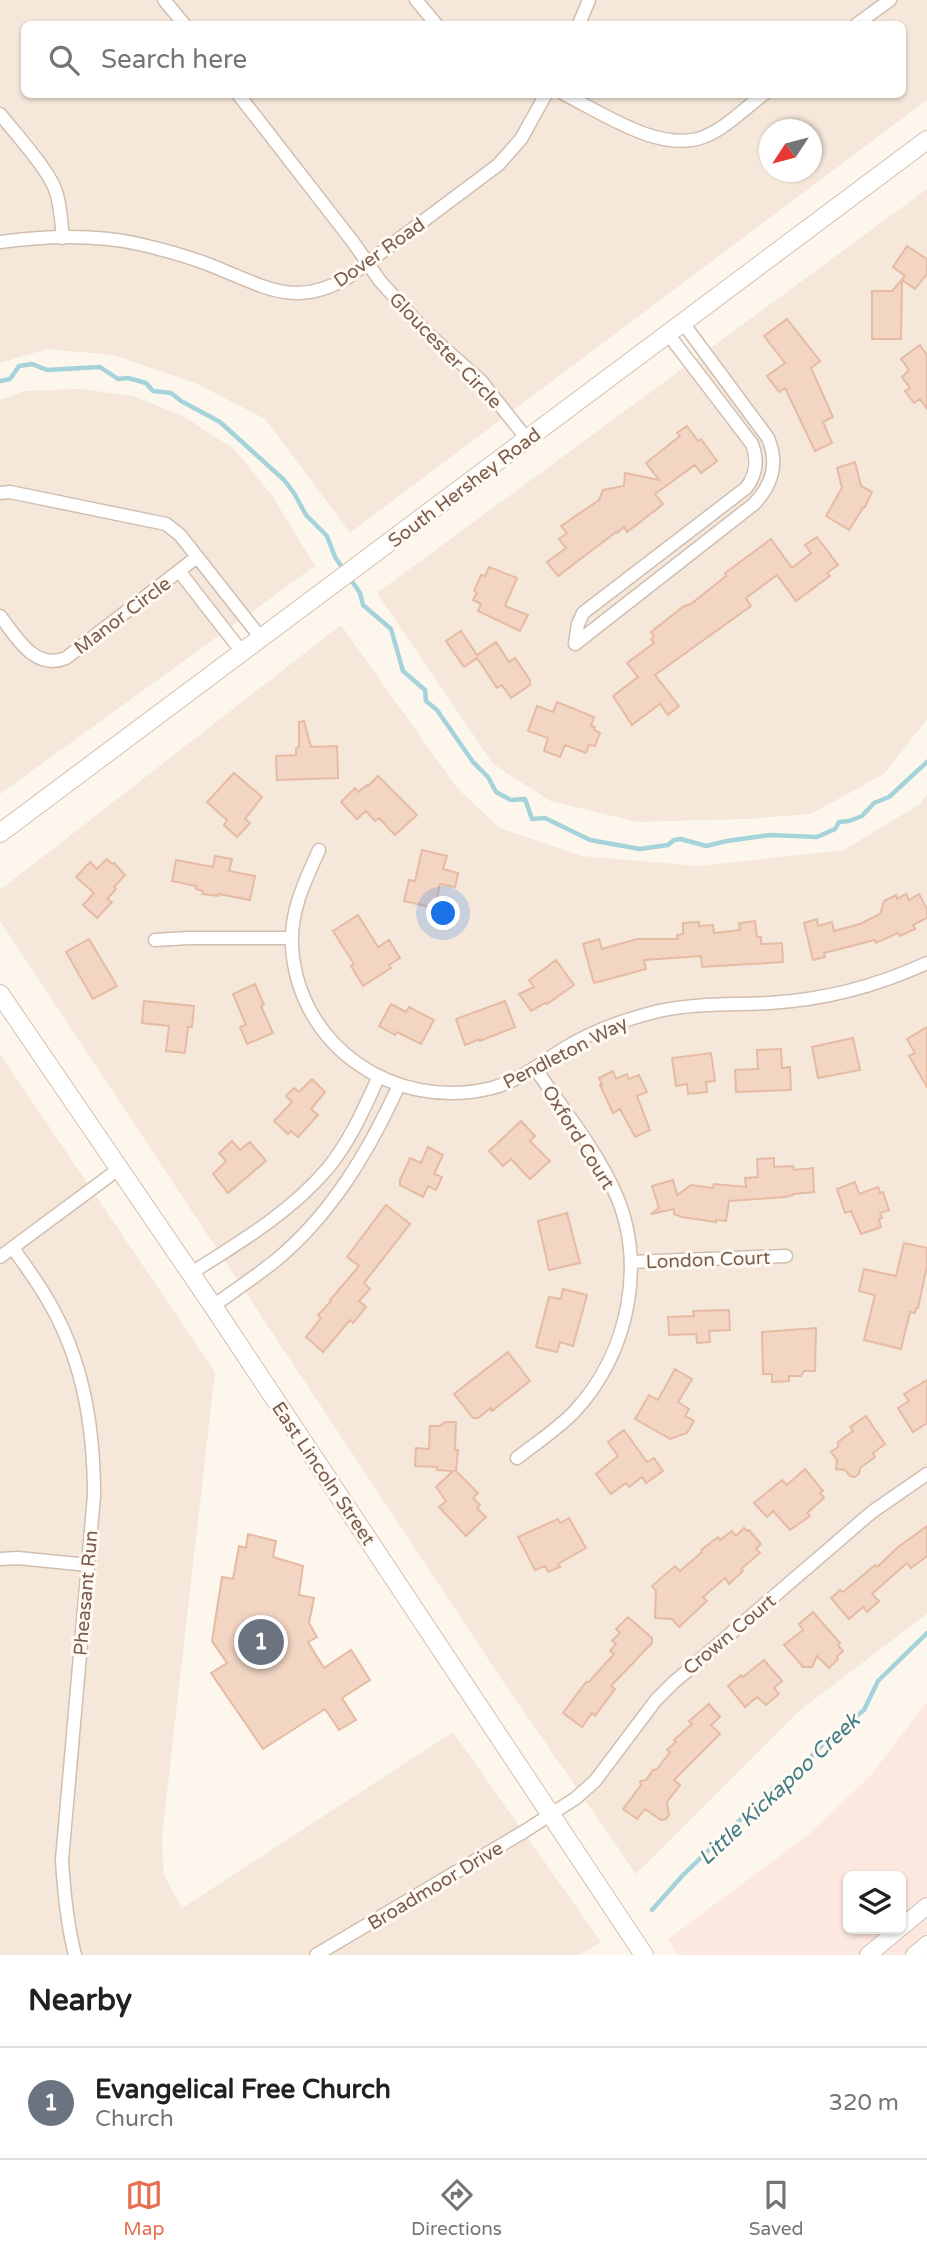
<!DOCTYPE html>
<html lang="en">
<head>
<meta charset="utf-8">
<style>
	:root { --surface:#fff; --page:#f6f6f6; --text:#202124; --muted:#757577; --line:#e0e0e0; --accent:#e76f51 }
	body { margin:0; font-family:"Varela Round",sans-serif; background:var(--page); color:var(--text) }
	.controls { position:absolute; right:21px; bottom:21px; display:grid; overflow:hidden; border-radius:10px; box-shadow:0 2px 5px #0004 }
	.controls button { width:63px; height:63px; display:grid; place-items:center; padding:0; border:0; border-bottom:2px solid var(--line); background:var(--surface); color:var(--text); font:35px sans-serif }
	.compass { position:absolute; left:759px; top:119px; width:63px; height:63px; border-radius:50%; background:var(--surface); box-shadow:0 2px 5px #0004; rotate:234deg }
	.you { position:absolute; left:444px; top:914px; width:24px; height:24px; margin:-18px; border:5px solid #fff; border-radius:50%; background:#1a73e8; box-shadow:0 0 0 10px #1a73e833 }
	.badge { display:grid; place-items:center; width:46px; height:46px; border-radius:50%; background:var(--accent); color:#fff; font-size:23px; font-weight:700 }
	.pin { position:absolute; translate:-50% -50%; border:4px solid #fff; box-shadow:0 2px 7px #0006 }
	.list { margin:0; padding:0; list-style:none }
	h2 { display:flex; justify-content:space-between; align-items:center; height:91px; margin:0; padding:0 28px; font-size:30px }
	h2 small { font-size:23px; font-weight:400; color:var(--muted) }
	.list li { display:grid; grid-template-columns:46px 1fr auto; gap:21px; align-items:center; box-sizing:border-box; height:112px; padding:0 28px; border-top:2px solid var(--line) }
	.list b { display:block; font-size:26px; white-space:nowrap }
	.list p { margin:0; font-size:23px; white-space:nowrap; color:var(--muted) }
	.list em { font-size:23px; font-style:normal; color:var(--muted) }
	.icon { flex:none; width:38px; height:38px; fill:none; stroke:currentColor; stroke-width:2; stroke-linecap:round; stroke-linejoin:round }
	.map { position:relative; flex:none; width:927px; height:1955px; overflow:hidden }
	.search { position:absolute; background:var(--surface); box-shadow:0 2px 5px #0004; left:21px; right:21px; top:21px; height:77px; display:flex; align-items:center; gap:18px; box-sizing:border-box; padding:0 24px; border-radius:10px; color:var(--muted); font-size:26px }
	.sheet { height:203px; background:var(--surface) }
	nav { display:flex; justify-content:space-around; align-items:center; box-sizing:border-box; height:98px; border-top:2px solid var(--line); background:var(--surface); font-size:19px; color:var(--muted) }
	nav a { display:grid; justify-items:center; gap:4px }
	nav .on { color:var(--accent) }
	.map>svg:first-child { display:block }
	.residential { fill:#f5e8da; fill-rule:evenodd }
	.commercial { fill:#fde8e0; fill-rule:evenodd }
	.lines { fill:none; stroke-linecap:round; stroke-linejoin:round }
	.stream { stroke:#a5d3da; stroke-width:4.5 }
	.building { fill:#f3d5c3; stroke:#e6bba3; stroke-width:2 }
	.minor-casing { stroke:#d1beb0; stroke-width:15 }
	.tertiary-casing { stroke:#d1beb0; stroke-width:18 }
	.secondary-casing { stroke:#d6c0b0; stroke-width:20 }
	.minor { stroke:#fff; stroke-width:12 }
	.tertiary { stroke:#fff; stroke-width:16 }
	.secondary { stroke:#fff; stroke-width:18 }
	.labels { text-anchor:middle; stroke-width:6; stroke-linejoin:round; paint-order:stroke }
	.street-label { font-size:19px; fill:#7a5c4d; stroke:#fffaf3 }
	.water-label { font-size:21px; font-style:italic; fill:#437c86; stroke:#fffaf3 }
</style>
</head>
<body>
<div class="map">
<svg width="927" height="1955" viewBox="0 0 927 1955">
	<rect width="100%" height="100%" fill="#fdf6ec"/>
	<path class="residential" d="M0,0H927V100L350,533L265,419L195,383L113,355L47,349L0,363ZM24,24H902V94H24ZM769,130H811V172H769Z
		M927,189V718L925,722L884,774L811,814L746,819L638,822L550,801L493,764L377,593Z
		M81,389L133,396L183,416L234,449L271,494L315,566L0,794V400L25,391Z
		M341,625L457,788L500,828L582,856L700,866L844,850L920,804L927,794V1614L799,1711L636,1874L500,1677L0,921V890Z
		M0,1054L215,1372L162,1836L164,1875L182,1908L453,1732L601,1942L579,1955H0Z"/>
	<path class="commercial" d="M927,1702V1955H678L668,1939L809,1834L870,1776ZM848,1876H901V1929H848Z"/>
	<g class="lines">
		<path class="stream" d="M0,381L10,379L19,366L32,364L47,370L100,367L118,379L128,378L146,383L153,391L171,393L181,401L220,422L284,480L294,493L306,515L327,536L335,557L344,570
			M349,577L360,593L363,605L391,629L403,671L425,690L426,701L437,710L473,762L488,777L496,792L511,800L525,799L532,819L545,818L590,840L640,849L668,845L674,840L681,839L706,846L727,841L770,835L817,837L835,829L839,822L849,821L862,816L874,803L889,797L927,762
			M652,1910L683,1875L770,1791L801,1767L828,1739L864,1710L878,1681L927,1633"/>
	</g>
	<path class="building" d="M907,246L927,259V274L915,289L902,280L901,339H872V291H892L905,276L893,267Z
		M787,319L820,361L811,368L833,417L823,422L832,443L815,451L785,388L779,392L767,376L785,363L764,336Z
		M920,345L927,355V409L920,399L914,403L905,391L910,388L902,377L909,370L901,359Z
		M687,426L698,441L701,439L717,461L701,473L695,465L655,494L663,504L657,509L627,532L624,527L617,533L616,532L558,576L547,562L566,548L559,539L567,533L561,526L599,500L603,490L624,486L625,473L659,480L646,463L680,436L677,433Z
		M855,462L861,486L872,492L865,507L863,508L849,530L826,516L842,488L837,468Z
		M817,537L838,565L827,573L830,576L796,601L777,575L746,598L751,606L655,675L679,706L668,715L660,704L632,725L613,696L638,677L627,663L654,643L651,639L654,636L651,632L684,606L691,604L726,576L725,573L771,539L792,568L811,553L805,545Z
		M489,567L517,578L505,606L528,615L520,631L478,611L481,604L473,600L477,593L474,591L481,575L485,576Z
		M461,631L477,655L496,642L509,662L515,658L530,680V685L511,698L502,685L497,688L477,658L464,667L446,641Z
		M557,702L594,717L591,726L595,727L594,730L600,733L595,746L589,745L586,753L565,745L560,757L544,751L548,738L528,731L537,706L553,712Z
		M304,721L311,747L337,746L338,778L277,780L276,756L296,755V748L299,747V722Z
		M234,773L262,797L245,819L250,823L237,837L224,825L227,820L207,802Z
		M378,776L417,815L395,835L379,818L375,821L366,811L357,819L341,802L355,788L358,792L367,785L368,786Z
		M422,850L447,856L443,869L458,873L455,887L440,884L435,908L404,901L409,880L415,881Z
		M215,856L232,859L229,871L255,876L250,900L219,894L218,896L202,894L203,891L196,889V886L172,881L176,860L213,867Z
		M107,859L112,864L114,863L125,875L114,887L116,889L107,899L112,902L97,918L83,905L94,893L76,877L90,862L97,869Z
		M906,894L909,900L919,894L927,909V918L913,925L915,929L900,936L898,933L876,943L875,940L824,953L825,957L813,960L804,923L817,919L818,926L832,922L834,931L860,924L880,914L884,901L896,895L897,899Z
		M358,915L378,947L389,940L400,958L389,965L391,968L363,986L351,966L354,964L333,931Z
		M755,921L757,937H761V944L782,943L783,962L702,967L701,956L644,960L646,969L594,983L583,944L599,939L602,949L637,939H678L677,935L683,934V923L699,922V926L713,925L714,933L740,930L739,923Z
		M89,939L117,986L93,999L66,952Z
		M556,960L574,985L547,1004L545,1003L531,1011L519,994L534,987L529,980Z
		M255,984L264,1005L261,1006L273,1033L247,1044L240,1027L246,1025L233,994Z
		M144,1001L194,1006L192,1027H188L185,1053L166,1051L169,1026L142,1023Z
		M505,1001L515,1027L480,1041V1039L465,1045L456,1019Z
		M391,1004L406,1012L409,1007L434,1020L421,1044L397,1032L395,1035L379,1026Z
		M927,1027V1087L909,1056L915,1053L907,1039Z
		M853,1038L860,1070L818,1078L812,1047Z
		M781,1049L782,1068L790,1067L791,1090L736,1092L735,1070L758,1069L757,1050Z
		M711,1053L715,1081L706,1082L707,1092L688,1094L687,1084L676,1086L672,1058Z
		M613,1071L616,1079L627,1074L629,1079L639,1075L647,1092L637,1096L650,1130L635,1137L620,1109L613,1113L600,1085H602L599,1078Z
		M312,1079L325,1092L311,1109L318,1115L298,1137L291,1131L288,1134L274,1121L292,1102L286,1096L294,1088L299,1092Z
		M521,1121L535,1136L530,1141L550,1161L530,1179L511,1159L503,1166L489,1151Z
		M232,1141L240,1150L250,1142L266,1161L228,1193L213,1174L226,1161L219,1153Z
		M428,1147L443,1155L434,1174L442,1177L436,1190L428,1186L423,1197L400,1185V1180L410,1158L421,1163Z
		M774,1158V1167L793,1166L794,1170L813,1168L814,1192L793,1194V1195L785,1197L729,1201L726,1221L716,1220V1222L682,1217L674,1214V1209L651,1214L659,1208L652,1186L673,1180L677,1195L691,1185L713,1188L714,1184L746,1187L745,1178L758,1177L757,1159Z
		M855,1182L859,1194L878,1187L880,1193L883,1192L889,1210L880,1213L882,1218L879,1219L881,1227L861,1234L851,1211L845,1213L837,1189Z
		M386,1205L410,1224L364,1283L370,1289L359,1301L366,1307L353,1323L350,1320L323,1352L306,1337L321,1318L318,1315L331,1301L330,1300L359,1266L347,1257Z
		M567,1213L580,1263L549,1270L538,1221Z
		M904,1243L927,1248V1266L918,1308H916L915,1313L910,1312L901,1349L864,1340L875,1295L859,1291L864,1269L896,1276Z
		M563,1289L587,1295L573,1346L560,1342L557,1352L536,1347L549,1297L561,1299Z
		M729,1310L730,1330L709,1331L710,1342L697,1343L696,1334L669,1335L668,1317L694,1316L693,1311Z
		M816,1328L815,1371H804L801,1376H789V1381L772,1382V1374H763L762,1332Z
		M508,1352L530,1381L492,1411L491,1408L478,1418H473L454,1394Z
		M675,1369L692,1379L678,1402L689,1409L685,1416L694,1421L687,1433L670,1439L635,1419L649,1395L658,1400Z
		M927,1380V1423L913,1432L898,1408L909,1401L904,1394Z
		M866,1416L885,1444L873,1453L875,1457L860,1468L859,1474L855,1477L850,1476L845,1470L836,1469L837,1460L831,1452L838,1447V1442L853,1431L850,1427Z
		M445,1422H456L455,1450H458L456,1471L478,1493L473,1498L480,1505L477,1508L486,1517L466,1536L439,1507L446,1501L436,1487L453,1471L437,1470V1467L415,1466L416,1448L429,1449L430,1426H440Z
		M624,1430L647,1462L654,1458L663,1471L646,1483L642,1477L629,1487L626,1483L611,1494L596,1474L618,1456L608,1442Z
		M805,1469L823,1491L820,1493L824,1498L807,1513L810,1516L790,1530L773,1511L767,1517L754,1503L782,1480L787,1485Z
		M569,1518L586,1548L558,1564L560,1567L548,1572L545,1566L535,1570L518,1537L558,1519L560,1523Z
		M927,1526V1556L911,1568L907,1563L872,1594L879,1601L867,1612L863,1607L849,1619L831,1598L840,1590L843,1592L875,1565L877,1567L897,1548Z
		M744,1528L747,1531L749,1530L761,1544L756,1549L760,1553L741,1569L743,1571L729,1584L725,1578L703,1597L707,1601L679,1627L672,1619L655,1618L656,1591L652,1586L675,1566L680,1571L702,1552L701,1550L718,1537L720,1540L732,1531L736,1536Z
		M248,1534L276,1541L273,1557L303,1566L299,1595L314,1598L309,1623L317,1637L308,1642L324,1668L351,1650L370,1680L342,1698L356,1720L339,1730L325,1709L263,1749L211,1673L227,1663L212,1641L222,1577L233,1579L239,1546L246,1548Z
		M813,1612L840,1643L838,1645L843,1651L837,1656L838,1659L829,1668L817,1656L812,1667H803L784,1645L803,1630L799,1624Z
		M628,1617L652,1638V1643L611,1686L615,1689L595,1716L592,1713L582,1727L563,1713L586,1682H589L614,1654L610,1651L616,1644L612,1641L620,1633L616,1629Z
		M764,1660L782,1681L774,1688L779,1694L766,1705L757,1697L745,1707L728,1686L741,1675L743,1677Z
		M709,1704L720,1717L711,1725L720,1734L674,1780L680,1785L667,1802L669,1815L666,1819L661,1820L645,1809L637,1819L623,1809L641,1785L640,1781L646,1780L653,1770L657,1769L670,1752L667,1750L676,1742L674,1740L692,1724L689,1721Z"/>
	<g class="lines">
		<defs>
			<path id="minor" d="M164,0L184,24
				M416,0L436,24
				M579,24L589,0
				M857,24L890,0
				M238,94L353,242L380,281L425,331L481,381L527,439
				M564,94C604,114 663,155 706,136C727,127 745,108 764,94
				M0,114C15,133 47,168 55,189C61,204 61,222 63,238
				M0,242C45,236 94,234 139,244C165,250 191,257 215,267C265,287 295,308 347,278L498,165L521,139L546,94
				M668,334L752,444C758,460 757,474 746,488L583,613L578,624L575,644L754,504C772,485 779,464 768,438L683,323
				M0,493L10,492L166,524L180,535L261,638
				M179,571L242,652
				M0,616C17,637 34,671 66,658L197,557
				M319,850C305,881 290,911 292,946C298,1047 395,1112 492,1088C519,1081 542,1062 565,1048C594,1030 626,1019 659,1011C695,1003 732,1005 769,1003C824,1000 877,986 927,963
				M155,940L189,938H292
				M13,1248C24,1264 36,1280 46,1297C83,1358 94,1426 94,1496L62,1860C64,1893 67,1924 75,1955
				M0,1257L120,1168
				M631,1262L786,1256
				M191,1273C239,1243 291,1212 328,1168C350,1141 364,1109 378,1078
				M213,1306C234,1291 255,1277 275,1261C331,1215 369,1151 399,1085
				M517,1458C536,1443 558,1429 575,1411C629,1353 648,1261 613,1188C593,1145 561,1107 535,1068
				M0,1559L18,1558L88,1565
				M316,1955L525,1831L576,1798L595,1781L656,1700L673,1683L872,1512L927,1474"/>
			<path id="tertiary" d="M868,1955L927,1906
				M914,1955L927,1944"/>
			<path id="secondary" d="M0,833L927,140
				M0,994L213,1306L644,1955"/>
		</defs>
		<use href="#minor" class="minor-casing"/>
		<use href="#tertiary" class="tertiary-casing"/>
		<use href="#secondary" class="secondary-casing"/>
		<use href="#minor" class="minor"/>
		<use href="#tertiary" class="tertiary"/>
		<use href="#secondary" class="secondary"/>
	</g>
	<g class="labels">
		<g class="street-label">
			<text transform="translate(379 252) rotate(-35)" y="7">Dover Road</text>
			<text transform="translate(446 350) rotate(46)" y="7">Gloucester Circle</text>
			<text transform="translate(464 487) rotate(-37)" y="7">South Hershey Road</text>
			<text transform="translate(122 615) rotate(-37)" y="7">Manor Circle</text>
			<text transform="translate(565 1052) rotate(-27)" y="7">Pendleton Way</text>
			<text transform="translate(579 1137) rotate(58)" y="7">Oxford Court</text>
			<text transform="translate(708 1259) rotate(-2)" y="7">London Court</text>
			<text transform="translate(324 1473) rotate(56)" y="7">East Lincoln Street</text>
			<text transform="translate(85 1593) rotate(-85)" y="7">Pheasant Run</text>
			<text transform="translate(729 1634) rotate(-40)" y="7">Crown Court</text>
			<text transform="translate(435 1885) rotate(-31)" y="7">Broadmoor Drive</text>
		</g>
		<g class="water-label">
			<text transform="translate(779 1789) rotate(-43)" y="7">Little Kickapoo Creek</text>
		</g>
	</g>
</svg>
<div class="controls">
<button><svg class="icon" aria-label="layers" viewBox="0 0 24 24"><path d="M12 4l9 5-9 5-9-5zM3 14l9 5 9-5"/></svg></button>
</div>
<svg class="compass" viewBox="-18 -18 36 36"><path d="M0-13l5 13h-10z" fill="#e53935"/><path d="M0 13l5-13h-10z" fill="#757577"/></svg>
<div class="you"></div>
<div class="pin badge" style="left:261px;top:1642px;background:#6b7280">1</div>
<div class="search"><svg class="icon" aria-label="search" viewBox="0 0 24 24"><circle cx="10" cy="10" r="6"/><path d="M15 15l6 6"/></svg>Search here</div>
</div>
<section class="sheet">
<h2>Nearby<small></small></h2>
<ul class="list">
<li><span class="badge" style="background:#6b7280">1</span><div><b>Evangelical Free Church</b><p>Church</p></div><em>320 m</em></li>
</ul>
</section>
<nav>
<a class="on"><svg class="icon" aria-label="map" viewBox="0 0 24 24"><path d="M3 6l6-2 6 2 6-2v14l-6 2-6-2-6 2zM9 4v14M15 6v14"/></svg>Map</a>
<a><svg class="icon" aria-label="directions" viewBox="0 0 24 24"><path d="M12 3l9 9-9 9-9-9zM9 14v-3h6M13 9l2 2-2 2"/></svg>Directions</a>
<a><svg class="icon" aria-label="saved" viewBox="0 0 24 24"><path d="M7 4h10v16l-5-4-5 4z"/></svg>Saved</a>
</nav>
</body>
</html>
